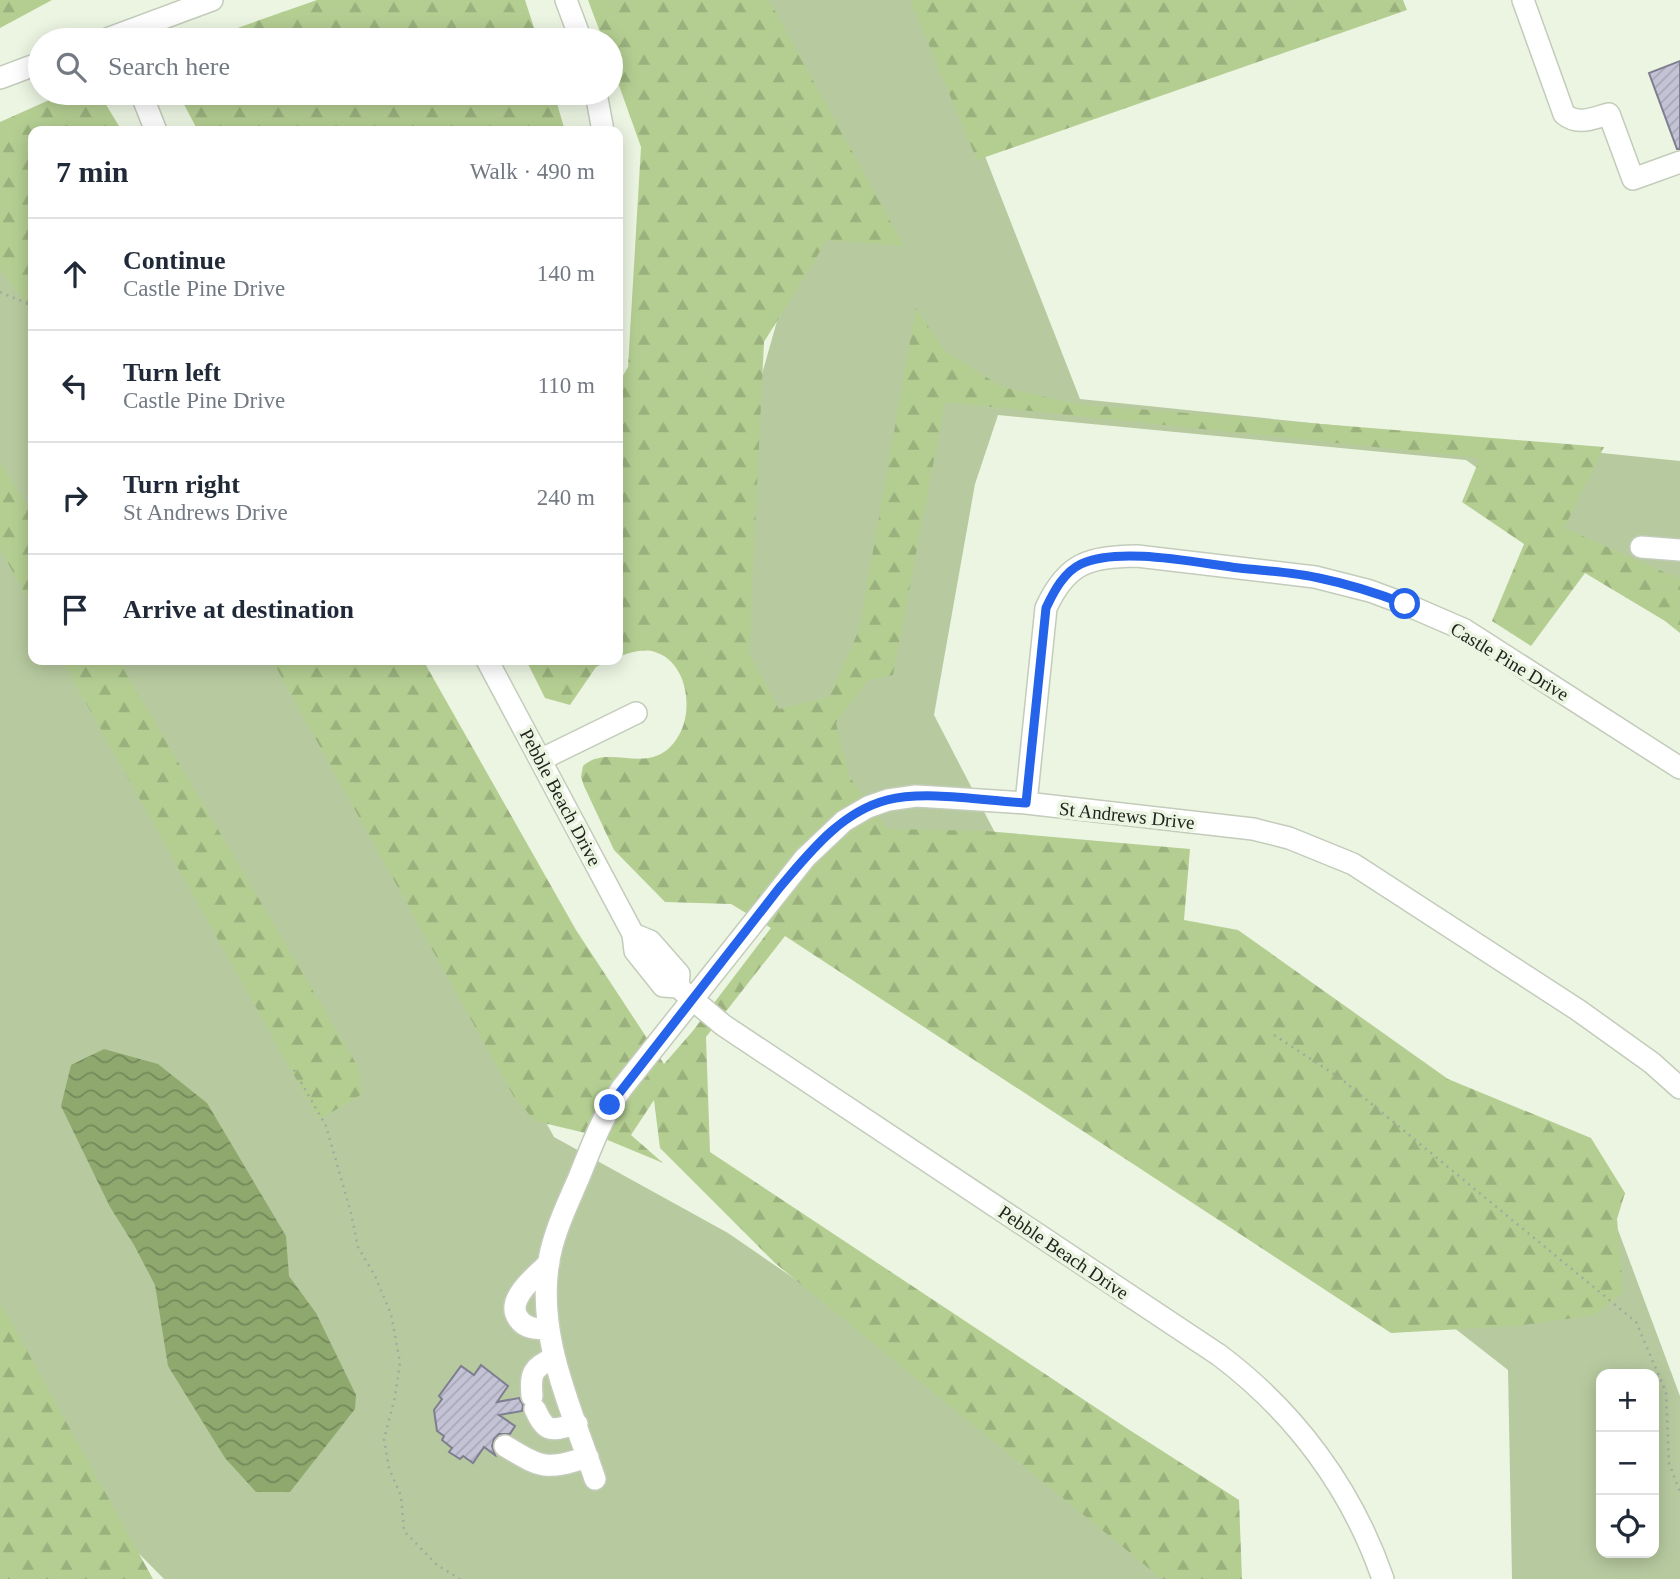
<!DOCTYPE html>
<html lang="en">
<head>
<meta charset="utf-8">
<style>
	:root { --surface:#fff; --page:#f6f6f7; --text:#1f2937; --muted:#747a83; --line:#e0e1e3 }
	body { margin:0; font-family:"Times New Roman",serif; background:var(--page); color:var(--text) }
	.controls { position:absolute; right:21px; bottom:21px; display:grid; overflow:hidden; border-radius:14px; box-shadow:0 4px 18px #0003 }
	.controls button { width:63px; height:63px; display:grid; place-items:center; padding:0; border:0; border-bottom:2px solid var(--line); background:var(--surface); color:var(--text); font:35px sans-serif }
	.stop { position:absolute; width:21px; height:21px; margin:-16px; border:5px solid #2563eb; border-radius:50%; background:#fff }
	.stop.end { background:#2563eb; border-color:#fff; box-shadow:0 2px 7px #0008 }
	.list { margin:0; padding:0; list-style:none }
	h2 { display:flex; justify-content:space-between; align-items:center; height:91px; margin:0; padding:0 28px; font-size:30px }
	h2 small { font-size:23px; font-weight:400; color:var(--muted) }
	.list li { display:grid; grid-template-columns:46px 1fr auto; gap:21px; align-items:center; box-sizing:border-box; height:112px; padding:0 28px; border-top:2px solid var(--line) }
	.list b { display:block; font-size:26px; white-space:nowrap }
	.list p { margin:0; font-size:23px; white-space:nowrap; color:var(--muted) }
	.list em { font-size:23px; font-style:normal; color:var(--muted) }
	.icon { flex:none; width:38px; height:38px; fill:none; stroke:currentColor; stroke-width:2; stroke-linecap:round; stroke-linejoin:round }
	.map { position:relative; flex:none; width:1680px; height:1579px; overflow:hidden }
	.search { position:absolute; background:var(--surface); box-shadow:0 4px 18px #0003; left:28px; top:28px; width:595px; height:77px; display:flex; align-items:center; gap:18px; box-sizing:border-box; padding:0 24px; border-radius:38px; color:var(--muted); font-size:26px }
	.panel { position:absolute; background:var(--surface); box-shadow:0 4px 18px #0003; left:28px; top:126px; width:595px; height:539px; border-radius:14px }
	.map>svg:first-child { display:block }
	.green { fill:#b7ca9f; fill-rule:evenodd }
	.forest { fill:url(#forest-firs) }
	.water { fill:url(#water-waves) }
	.building { fill:url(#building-hatch); stroke:#7f7e90; stroke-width:2 }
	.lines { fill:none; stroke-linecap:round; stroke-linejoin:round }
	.minor-casing { stroke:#c3ccba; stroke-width:24 }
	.path { stroke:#a3aa9c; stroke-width:2.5; stroke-dasharray:2 5; stroke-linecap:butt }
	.minor { stroke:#fff; stroke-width:21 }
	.route { stroke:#2563eb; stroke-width:9 }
	.labels { text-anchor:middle; stroke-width:7; stroke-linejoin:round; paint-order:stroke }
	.street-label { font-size:19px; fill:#21241e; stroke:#ecf5e2 }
</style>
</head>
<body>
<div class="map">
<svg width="1680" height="1579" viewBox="0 0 1680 1579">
	<defs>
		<pattern id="forest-firs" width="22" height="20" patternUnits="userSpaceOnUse" patternTransform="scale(1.75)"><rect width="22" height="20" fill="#b4ce92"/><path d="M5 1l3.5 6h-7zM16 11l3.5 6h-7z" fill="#9ab17d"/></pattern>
		<pattern id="water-waves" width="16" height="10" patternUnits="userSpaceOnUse" patternTransform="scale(1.75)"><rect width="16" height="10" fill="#8fa86e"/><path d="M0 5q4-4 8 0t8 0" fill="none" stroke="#74895a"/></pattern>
		<pattern id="building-hatch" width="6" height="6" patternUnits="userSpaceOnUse" patternTransform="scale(1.75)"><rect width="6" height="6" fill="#c4c3d6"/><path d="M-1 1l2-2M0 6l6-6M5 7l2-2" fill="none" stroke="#a8a7b7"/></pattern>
	</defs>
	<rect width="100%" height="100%" fill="#ecf5e2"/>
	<path class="green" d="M754,0H924L1080,399L1680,461V598L1655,594L1466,460L998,415L975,484L934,715L1006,854L1608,1203L1680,1396V1579H1512L1508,1370L1279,1191L729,749L721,519L777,321L850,190ZM1601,1374H1654V1553H1601Z
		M0,239L33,282V660H291L554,1137L728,1233L1106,1493L1164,1579H164L73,1487L0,1312Z"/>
	<path class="forest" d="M0,0H52L0,28Z
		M317,0H525L538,40H203Z
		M588,0H769L904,246L827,240L764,342L749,653L779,709L829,697L859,630L916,308L945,351L1002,387L1076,404L1604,447L1564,528L1680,579V633L1665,621L1585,573L1531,646L1492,621L1524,544L1462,502L1480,458L945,402L893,675L868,680L836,723L849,776L888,829L986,831L1190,849L1184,920L1238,930L1448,1079L1591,1138L1625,1193L1617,1219L1623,1292L1595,1315L1516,1326L1391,1333L785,936L706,1037L710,1152L1128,1429L1239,1500L1242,1579H1162L775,1263L660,1148L654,1100L631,1135L663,1163L598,1136L535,1121L514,1097L272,660H423L576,930L664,1064L692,1032L771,928L731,904L665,902L614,850L584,786L581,777L583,766C610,741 653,781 679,735C694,709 687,662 655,652C643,648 629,653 618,657V384L628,367L641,147L611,63V40H603Z
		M910,0H1403L1407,10L977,160Z
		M65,93H99L122,131H33V312L0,269V122Z
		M178,93H554L565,131H198Z
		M0,461L33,517V608L0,549Z
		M62,660H118L358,1067L362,1094L319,1120Z
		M526,660H611L596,667L570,705L545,698Z
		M0,1302L153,1579H0Z"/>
	<path class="water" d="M104,1049L158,1064L207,1103L286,1236L289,1276L316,1313L356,1395L355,1409L290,1492H256L225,1458L168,1366L155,1285L134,1245L110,1207L61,1106L71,1065Z"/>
	<path class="building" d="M1680,61V149H1677L1649,73Z
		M481,1365L508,1386L497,1402L519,1398L523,1405L522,1411L499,1415L515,1426L510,1434H499L494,1439L492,1446L495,1455L484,1447L473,1463L463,1456L460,1459L449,1452L452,1448L442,1440L444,1436L437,1431L434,1410L442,1399L439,1396L461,1366L474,1375Z"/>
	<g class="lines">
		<defs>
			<path id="minor" d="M566,0L581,40
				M1523,0L1564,114C1578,126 1593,118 1609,114L1633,179L1680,162
				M104,40L212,0
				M0,78L40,63
				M141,93L156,131
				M596,93L603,131
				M1641,547L1680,550
				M487,660L633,934
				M542,759L636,713
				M1026,803L1046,608C1067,562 1089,557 1137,556L1315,577L1370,591L1405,604L1465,630L1680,768
				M678,987L679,974L650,941L633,934L635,951L663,986L678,987L723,1025L1219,1355C1295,1412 1352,1489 1383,1579
				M549,1329C537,1329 525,1329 518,1318C505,1299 537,1275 549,1263
				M532,1396C530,1371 533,1369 554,1357
				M535,1409C547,1435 551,1430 577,1424
				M505,1446C543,1469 546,1470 588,1457
				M595,1479C571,1407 534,1332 550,1255C556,1227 569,1201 580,1175C592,1145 603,1115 622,1088L805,858L844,821L868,807L888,800L916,796L949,798L1026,803L1253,829L1289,838L1353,864L1578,1010L1652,1063L1680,1088"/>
		</defs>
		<use href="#minor" class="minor-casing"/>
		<path class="path" d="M0,292L26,303L33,308
			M1274,1035L1340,1078L1636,1322L1666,1392L1669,1463L1680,1492
			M294,1070L326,1126L351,1213L358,1247L375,1276L391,1314L400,1363L395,1397L384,1439L389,1468L401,1496L404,1531L437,1565L460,1579"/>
		<use href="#minor" class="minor"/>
	</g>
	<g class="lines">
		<path class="route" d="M610,1105L780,887C810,852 841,812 887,800C926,790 986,801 1026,803L1046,608C1054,591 1064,572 1081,564C1120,546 1197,563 1239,568C1266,571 1293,572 1319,578C1348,584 1377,593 1405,604"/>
	</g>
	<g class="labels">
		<g class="street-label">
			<text transform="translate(1510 661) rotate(31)" y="7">Castle Pine Drive</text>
			<text transform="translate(561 797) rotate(62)" y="7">Pebble Beach Drive</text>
			<text transform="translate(1127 815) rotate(6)" y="7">St Andrews Drive</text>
			<text transform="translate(1064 1252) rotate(34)" y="7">Pebble Beach Drive</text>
		</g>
	</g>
</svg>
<div class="controls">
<button>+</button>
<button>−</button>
<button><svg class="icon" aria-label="locate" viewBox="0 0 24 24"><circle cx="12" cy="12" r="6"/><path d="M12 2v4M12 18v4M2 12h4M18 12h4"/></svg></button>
</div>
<div class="stop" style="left:1405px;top:604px"></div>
<div class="stop end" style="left:610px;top:1105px"></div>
<div class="search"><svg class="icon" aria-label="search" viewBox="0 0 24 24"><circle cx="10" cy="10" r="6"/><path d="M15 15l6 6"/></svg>Search here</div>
<section class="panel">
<h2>7 min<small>Walk · 490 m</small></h2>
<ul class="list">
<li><svg class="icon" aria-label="ahead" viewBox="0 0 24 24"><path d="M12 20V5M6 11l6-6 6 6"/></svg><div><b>Continue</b><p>Castle Pine Drive</p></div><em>140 m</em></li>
<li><svg class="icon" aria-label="left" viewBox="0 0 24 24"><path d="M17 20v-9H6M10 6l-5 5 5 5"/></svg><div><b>Turn left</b><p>Castle Pine Drive</p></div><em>110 m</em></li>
<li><svg class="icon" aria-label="right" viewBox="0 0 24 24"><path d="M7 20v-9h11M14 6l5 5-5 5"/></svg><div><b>Turn right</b><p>St Andrews Drive</p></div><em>240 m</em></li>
<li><svg class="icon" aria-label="arrive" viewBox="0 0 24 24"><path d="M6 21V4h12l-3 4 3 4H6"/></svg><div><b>Arrive at destination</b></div></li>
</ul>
</section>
</div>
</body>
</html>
